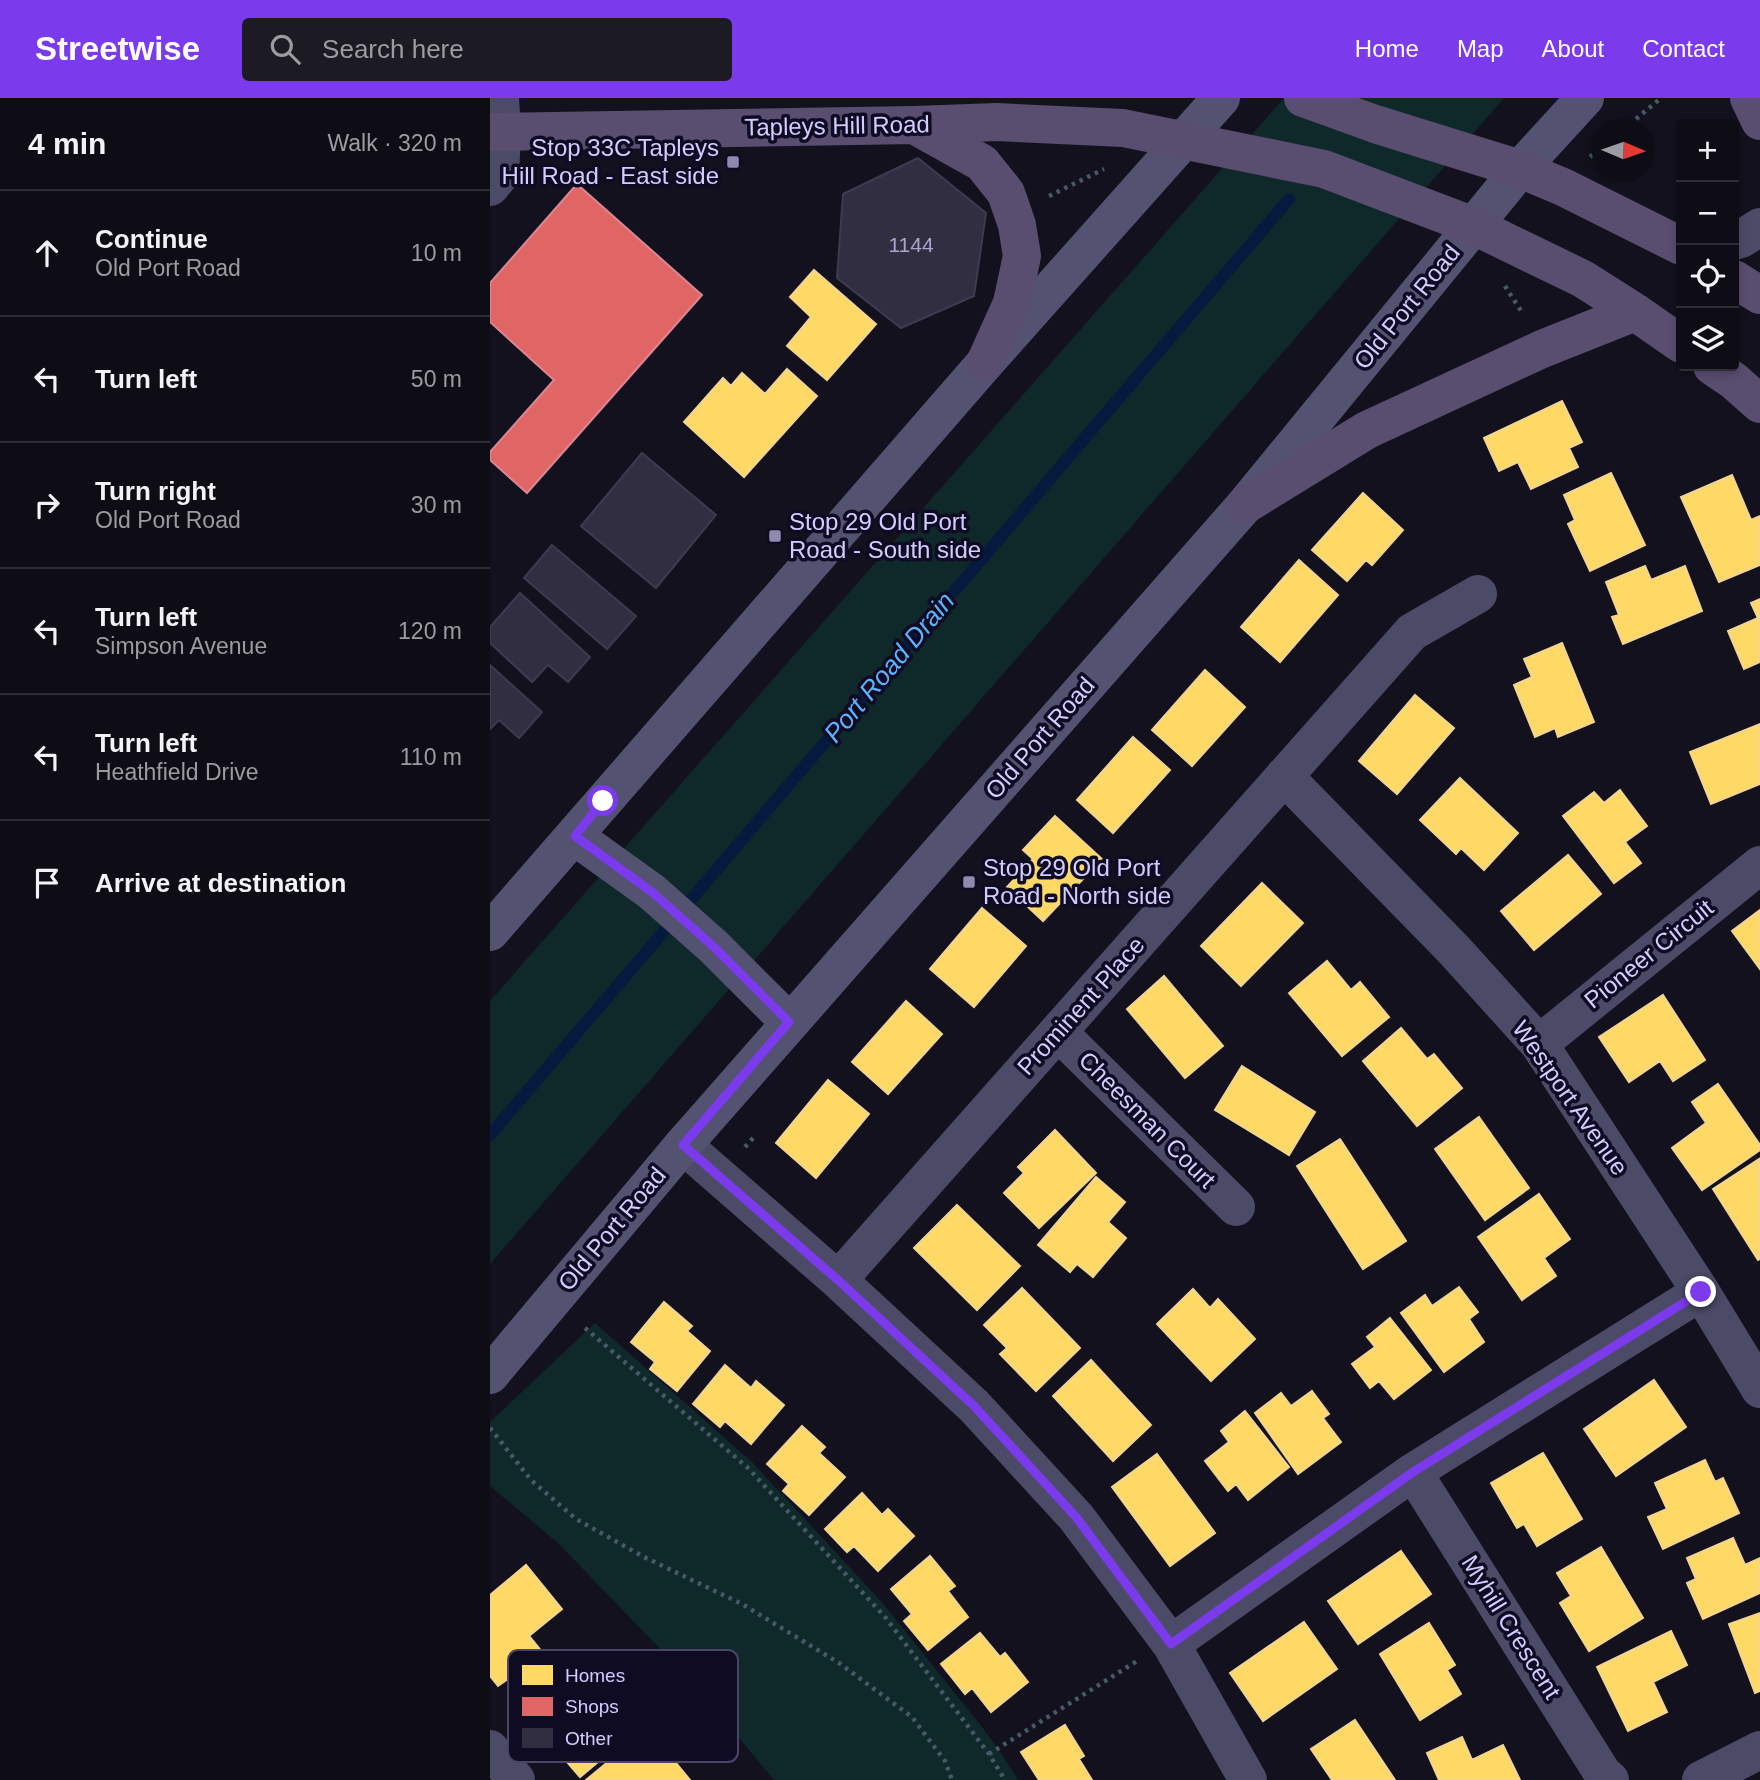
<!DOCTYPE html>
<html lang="en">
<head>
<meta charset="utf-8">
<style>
	:root { --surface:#0e0d16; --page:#1c1b23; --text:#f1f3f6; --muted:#9b9ca1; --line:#2e2d35; --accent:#7c3aed }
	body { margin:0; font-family:Arial,sans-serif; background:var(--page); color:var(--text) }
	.controls { position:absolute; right:21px; top:21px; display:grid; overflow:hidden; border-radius:7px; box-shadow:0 4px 10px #0003 }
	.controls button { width:63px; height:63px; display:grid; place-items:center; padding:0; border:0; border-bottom:2px solid var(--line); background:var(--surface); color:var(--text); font:35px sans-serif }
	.compass { position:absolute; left:1102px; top:21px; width:63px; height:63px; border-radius:50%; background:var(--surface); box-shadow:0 4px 10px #0003; rotate:92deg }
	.stop { position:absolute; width:21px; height:21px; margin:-16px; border:5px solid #7c3aed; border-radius:50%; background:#fff }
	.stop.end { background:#7c3aed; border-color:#fff; box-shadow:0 2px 7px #0008 }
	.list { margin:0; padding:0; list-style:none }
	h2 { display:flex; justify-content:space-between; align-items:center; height:91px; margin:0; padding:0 28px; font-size:30px }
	h2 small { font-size:23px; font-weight:400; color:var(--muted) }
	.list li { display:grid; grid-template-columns:46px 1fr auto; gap:21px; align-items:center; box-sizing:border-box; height:126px; padding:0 28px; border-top:2px solid var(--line) }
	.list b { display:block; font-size:26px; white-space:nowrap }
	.list p { margin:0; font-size:23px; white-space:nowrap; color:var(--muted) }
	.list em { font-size:23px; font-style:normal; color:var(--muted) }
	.icon { flex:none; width:38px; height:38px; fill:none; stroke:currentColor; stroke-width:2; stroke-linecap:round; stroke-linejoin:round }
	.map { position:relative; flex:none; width:1270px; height:1682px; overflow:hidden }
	header { display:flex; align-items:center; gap:42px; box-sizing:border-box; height:98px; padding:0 35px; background:var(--accent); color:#fff }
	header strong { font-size:33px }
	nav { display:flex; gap:38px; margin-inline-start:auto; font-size:24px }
	.search { width:490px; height:63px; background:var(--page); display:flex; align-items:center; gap:18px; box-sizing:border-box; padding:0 24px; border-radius:7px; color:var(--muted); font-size:26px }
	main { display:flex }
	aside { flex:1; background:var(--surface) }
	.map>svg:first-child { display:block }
	.green { fill:#0f292a }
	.homes { fill:#ffd966; stroke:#f2d594; stroke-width:2 }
	.shops { fill:#e06666; stroke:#dc8594; stroke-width:2 }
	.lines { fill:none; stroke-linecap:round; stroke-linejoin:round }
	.stream { stroke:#061a3f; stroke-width:12 }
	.building { fill:#302e40; stroke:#3e3a52; stroke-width:2 }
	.path { stroke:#475869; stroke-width:4.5; stroke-dasharray:3.5 5; stroke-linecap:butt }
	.street { stroke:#4c4b67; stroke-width:38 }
	.secondary { stroke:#535271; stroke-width:38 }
	.primary { stroke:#5a4e70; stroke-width:38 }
	.route { stroke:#7c3aed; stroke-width:9 }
	.poi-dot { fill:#8f8bb0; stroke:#0f0b23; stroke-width:2.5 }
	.labels { text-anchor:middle; stroke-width:7; stroke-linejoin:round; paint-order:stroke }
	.number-label { font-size:21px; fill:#aaa5cf }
	.street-label { font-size:24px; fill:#d3cdff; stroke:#0f0b23 }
	.poi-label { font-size:24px; fill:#d3cdff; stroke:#0f0b23; text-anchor:start }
	.water-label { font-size:26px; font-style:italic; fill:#5bb3ff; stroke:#0f0b23 }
	.key { fill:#0f0b23; stroke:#4a4565; stroke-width:2 }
	.key-label { font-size:19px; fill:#d3cdff }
</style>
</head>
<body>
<header>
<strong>Streetwise</strong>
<div class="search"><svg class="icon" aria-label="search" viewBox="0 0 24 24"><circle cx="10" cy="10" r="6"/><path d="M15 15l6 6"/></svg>Search here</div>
<nav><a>Home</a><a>Map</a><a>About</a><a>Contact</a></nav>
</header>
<main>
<aside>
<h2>4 min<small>Walk · 320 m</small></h2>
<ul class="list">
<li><svg class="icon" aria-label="ahead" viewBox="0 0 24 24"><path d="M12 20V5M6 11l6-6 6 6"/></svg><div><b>Continue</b><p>Old Port Road</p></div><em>10 m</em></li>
<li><svg class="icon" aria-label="left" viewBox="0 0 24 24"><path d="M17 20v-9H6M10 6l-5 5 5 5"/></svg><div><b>Turn left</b></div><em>50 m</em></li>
<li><svg class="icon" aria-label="right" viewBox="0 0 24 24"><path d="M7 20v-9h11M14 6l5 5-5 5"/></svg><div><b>Turn right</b><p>Old Port Road</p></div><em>30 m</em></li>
<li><svg class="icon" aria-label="left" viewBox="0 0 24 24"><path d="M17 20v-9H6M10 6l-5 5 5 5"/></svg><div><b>Turn left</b><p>Simpson Avenue</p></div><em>120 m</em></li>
<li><svg class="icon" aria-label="left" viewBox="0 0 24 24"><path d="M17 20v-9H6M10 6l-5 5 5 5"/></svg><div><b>Turn left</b><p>Heathfield Drive</p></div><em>110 m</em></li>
<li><svg class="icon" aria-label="arrive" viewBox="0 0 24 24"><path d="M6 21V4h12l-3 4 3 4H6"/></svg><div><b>Arrive at destination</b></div></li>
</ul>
</aside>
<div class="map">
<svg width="1270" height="1682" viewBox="0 0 1270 1682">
	<rect width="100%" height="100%" fill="#12111d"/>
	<path class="green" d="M794,0H1014L0,1166V903Z
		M105,1225L263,1365L391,1503L492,1629L511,1655L528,1682H284L204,1586L68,1445L0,1388V1324Z"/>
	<path class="homes" d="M324,172L386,226L337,282L297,248L321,219L300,199Z
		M297,271L327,298L254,379L194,324L233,280L241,288L252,275L275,296Z
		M1072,303L1092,344L1079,350L1088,369L1041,391L1028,364L1009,373L994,340Z
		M1121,375L1155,447L1100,473L1078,426L1085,422L1074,397Z
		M1242,377L1261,422L1270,418V467L1229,484L1191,399Z
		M873,395L913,432L882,467L876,462L857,483L822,452Z
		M809,462L848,497L790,564L751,529Z
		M1155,468L1161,482L1195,468L1212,513L1133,546L1122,519L1129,517L1116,484Z
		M1270,501V564L1254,571L1238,533L1268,520L1261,505Z
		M1072,545L1104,624L1068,639L1065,630L1045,639L1024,587L1042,579L1034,561Z
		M715,572L755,609L702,668L662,632Z
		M925,597L964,630L907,696L869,663Z
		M1270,626V686L1221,706L1200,654Z
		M643,639L680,672L623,735L587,702Z
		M970,680L1028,735L994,772L971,750L966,756L930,722Z
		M1130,692L1157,728L1135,744L1151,765L1124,785L1073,718L1104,694L1114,705Z
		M565,718L612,761L553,823L517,789L543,761L533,752Z
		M1078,757L1111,796L1044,852L1011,813Z
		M772,785L813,825L751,888L711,848Z
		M492,810L536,848L484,909L440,871Z
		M1270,812V871L1242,833Z
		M837,863L861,892L870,884L899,919L852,958L799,895Z
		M674,878L733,948L695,980L637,911Z
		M1173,897L1215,962L1183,983L1170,963L1139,984L1109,939Z
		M416,903L452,936L398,996L362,964Z
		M911,930L937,961L944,956L972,990L927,1028L873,963Z
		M752,968L825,1014L799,1057L725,1012Z
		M338,982L379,1016L326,1080L286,1045Z
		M1228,986L1270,1047V1052L1212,1092L1182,1050L1216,1025L1202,1004Z
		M989,1019L1039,1090L995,1122L945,1051Z
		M565,1032L606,1075L549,1130L514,1095L534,1075L528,1069Z
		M850,1041L916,1143L873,1171L807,1068Z
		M1269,1061L1270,1161L1268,1162L1223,1091Z
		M606,1079L635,1104L618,1124L636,1140L603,1179L587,1166L580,1174L548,1147Z
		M1049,1096L1080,1141L1054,1160L1066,1178L1032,1202L988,1139Z
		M467,1107L530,1168L487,1212L424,1150Z
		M969,1189L988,1214L979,1221L994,1244L954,1274L911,1215L935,1197L942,1208Z
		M532,1190L590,1250L546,1293L510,1256L517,1250L494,1227Z
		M703,1191L720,1210L728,1201L765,1241L721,1283L667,1226Z
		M174,1204L202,1228L197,1233L220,1253L187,1293L160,1271L165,1264L141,1244Z
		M900,1220L941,1272L904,1301L889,1283L880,1290L862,1266L885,1249L877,1239Z
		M601,1262L661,1327L623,1363L563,1298Z
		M235,1267L261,1290L266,1283L294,1307L261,1346L235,1323L230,1329L203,1306Z
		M1164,1282L1196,1329L1126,1378L1094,1331Z
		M822,1293L839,1316L833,1320L851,1344L808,1376L765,1315L791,1295L801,1308Z
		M755,1313L799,1369L758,1402L746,1386L738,1393L715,1363L739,1344L731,1333Z
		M312,1328L335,1349L329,1355L355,1379L319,1417L293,1393L299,1386L277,1366Z
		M1053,1355L1092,1421L1047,1448L1034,1426L1027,1430L1001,1385Z
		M667,1356L725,1435L680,1468L622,1389Z
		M1215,1362L1225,1384L1233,1380L1249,1415L1173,1451L1158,1419L1177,1411L1165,1385Z
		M372,1395L392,1417L398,1411L424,1438L388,1473L364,1448L357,1454L335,1431Z
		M1243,1440L1255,1467L1270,1460V1495L1213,1521L1197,1485L1206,1481L1197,1460Z
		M1111,1449L1153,1520L1099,1553L1070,1505L1081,1498L1067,1475Z
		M911,1453L941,1496L868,1546L838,1503Z
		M440,1458L465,1488L458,1493L478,1519L438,1552L414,1523L422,1516L401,1491Z
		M36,1467L72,1511L39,1538L66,1571L33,1599L18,1581L8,1588L0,1578V1497Z
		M1270,1515V1593L1265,1595L1239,1526Z
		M814,1524L847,1571L773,1623L740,1575Z
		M939,1525L965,1567L957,1572L971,1596L930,1622L890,1556Z
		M1181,1533L1197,1567L1163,1584L1177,1614L1138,1633L1107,1569Z
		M490,1535L510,1559L515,1555L538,1584L501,1614L482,1590L475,1596L451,1566Z
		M92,1558L151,1628L90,1679L59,1643L65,1637L38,1604Z
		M865,1622L905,1682H842L821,1651Z
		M575,1627L594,1658L589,1661L602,1682H549L531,1654Z
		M158,1631L200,1682H96Z
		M972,1639L982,1662L1013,1647L1030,1682H949L937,1655Z"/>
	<path class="shops" d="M87,86L212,197L37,395L0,362V354L64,282L0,224V185Z"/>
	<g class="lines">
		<path class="stream" d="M0,1037L799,101"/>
	</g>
	<path class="building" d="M428,60L496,115L484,198L411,230L347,180L353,96Z
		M152,355L226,417L166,490L91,428Z
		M62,447L146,518L117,551L34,480Z
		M30,495L100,559L78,584L58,567L42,584L0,545V529Z
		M0,567L52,614L29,640L9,622L0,631Z"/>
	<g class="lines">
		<path class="path" d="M1133,32L1171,0
			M1100,59L1112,48
			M559,98L614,71
			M1015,188L1033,216
			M255,1049L264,1039
			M95,1230L258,1370L395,1519L499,1656L515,1682
			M0,1330L41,1382L86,1421L154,1459L252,1506L349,1565L422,1619L455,1663L462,1682
			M499,1656L647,1563"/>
		<path class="street" d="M0,89L10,77L12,34L10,0
			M1244,143L1251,141L1270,129
			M794,678L964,852L1049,946L1211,1194L1270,1291
			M568,934L746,1109
			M1049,946L1270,767
			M193,1047L348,1182L484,1308L586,1419L681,1546L758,1682
			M348,1182L922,534L988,496
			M923,1374L1113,1676L1120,1682
			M681,1546L923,1374L1211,1194
			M0,1651L26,1682
			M1211,1682L1270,1652"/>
		<path class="secondary" d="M84,738L162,794L224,849L299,924
			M0,834L495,265L731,0
			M0,1277L193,1047L755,407L1030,71L1095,0"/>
		<path class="primary" d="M813,0L885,26L1030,71L1073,89L1191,148
			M1259,0L1270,23
			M424,27L492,65L516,95L527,127L532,158L522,205L495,265
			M0,34L424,27L507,24L633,30L834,71L984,128L1093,181L1145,214L1191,246
			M1244,181L1270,197
			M1222,268L1244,283L1270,306
			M755,407L877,332L1052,251L1145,214"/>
	</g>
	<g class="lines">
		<path class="route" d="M113,703L85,738L162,794L224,849L299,924L193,1047L348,1182L484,1308L586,1419L681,1546L923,1374L1211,1194"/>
	</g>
	<g class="poi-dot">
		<rect x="236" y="57" width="14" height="14" rx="3.5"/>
		<rect x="278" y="431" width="14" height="14" rx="3.5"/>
		<rect x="472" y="777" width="14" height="14" rx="3.5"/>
	</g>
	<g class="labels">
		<g class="number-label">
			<text x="421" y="154">1144</text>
		</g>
		<g class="street-label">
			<text transform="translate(347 28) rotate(-1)" y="8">Tapleys Hill Road</text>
			<text transform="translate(917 209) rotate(-51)" y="8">Old Port Road</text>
			<text transform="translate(550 640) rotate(-49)" y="8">Old Port Road</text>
			<text transform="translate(1159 856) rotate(-39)" y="8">Pioneer Circuit</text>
			<text transform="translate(591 908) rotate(-48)" y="8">Prominent Place</text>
			<text transform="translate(1080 1000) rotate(55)" y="8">Westport Avenue</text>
			<text transform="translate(657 1022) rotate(45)" y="8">Cheesman Court</text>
			<text transform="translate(122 1131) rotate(-50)" y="8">Old Port Road</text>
			<text transform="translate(1021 1529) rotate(58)" y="8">Myhill Crescent</text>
		</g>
		<g class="poi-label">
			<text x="229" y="58" text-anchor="end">Stop 33C Tapleys<tspan x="229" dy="28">Hill Road - East side</tspan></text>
			<text x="299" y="432">Stop 29 Old Port<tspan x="299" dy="28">Road - South side</tspan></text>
			<text x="493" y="778">Stop 29 Old Port<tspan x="493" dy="28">Road - North side</tspan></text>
		</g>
		<g class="water-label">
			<text transform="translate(399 569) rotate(-50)" y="9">Port Road Drain</text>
		</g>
	</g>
	<rect x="18" y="1552" width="230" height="112" rx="10" class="key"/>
	<rect x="32" y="1567" width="31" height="20" fill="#ffd966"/>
	<rect x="32" y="1599" width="31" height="19" fill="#e06666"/>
	<rect x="32" y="1630" width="31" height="20" fill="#302e40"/>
	<g class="key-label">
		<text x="75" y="1584">Homes</text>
		<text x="75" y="1615">Shops</text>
		<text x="75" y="1647">Other</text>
	</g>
</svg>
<div class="controls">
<button>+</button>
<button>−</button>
<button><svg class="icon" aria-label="locate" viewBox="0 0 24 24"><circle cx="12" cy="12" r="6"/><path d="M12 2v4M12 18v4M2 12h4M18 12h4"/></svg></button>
<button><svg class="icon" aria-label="layers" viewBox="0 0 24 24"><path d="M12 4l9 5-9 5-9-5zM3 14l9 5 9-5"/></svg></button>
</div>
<svg class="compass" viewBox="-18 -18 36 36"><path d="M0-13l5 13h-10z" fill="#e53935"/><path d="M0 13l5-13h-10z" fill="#9b9ca1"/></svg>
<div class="stop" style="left:113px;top:703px"></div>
<div class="stop end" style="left:1211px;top:1194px"></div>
</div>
</main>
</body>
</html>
